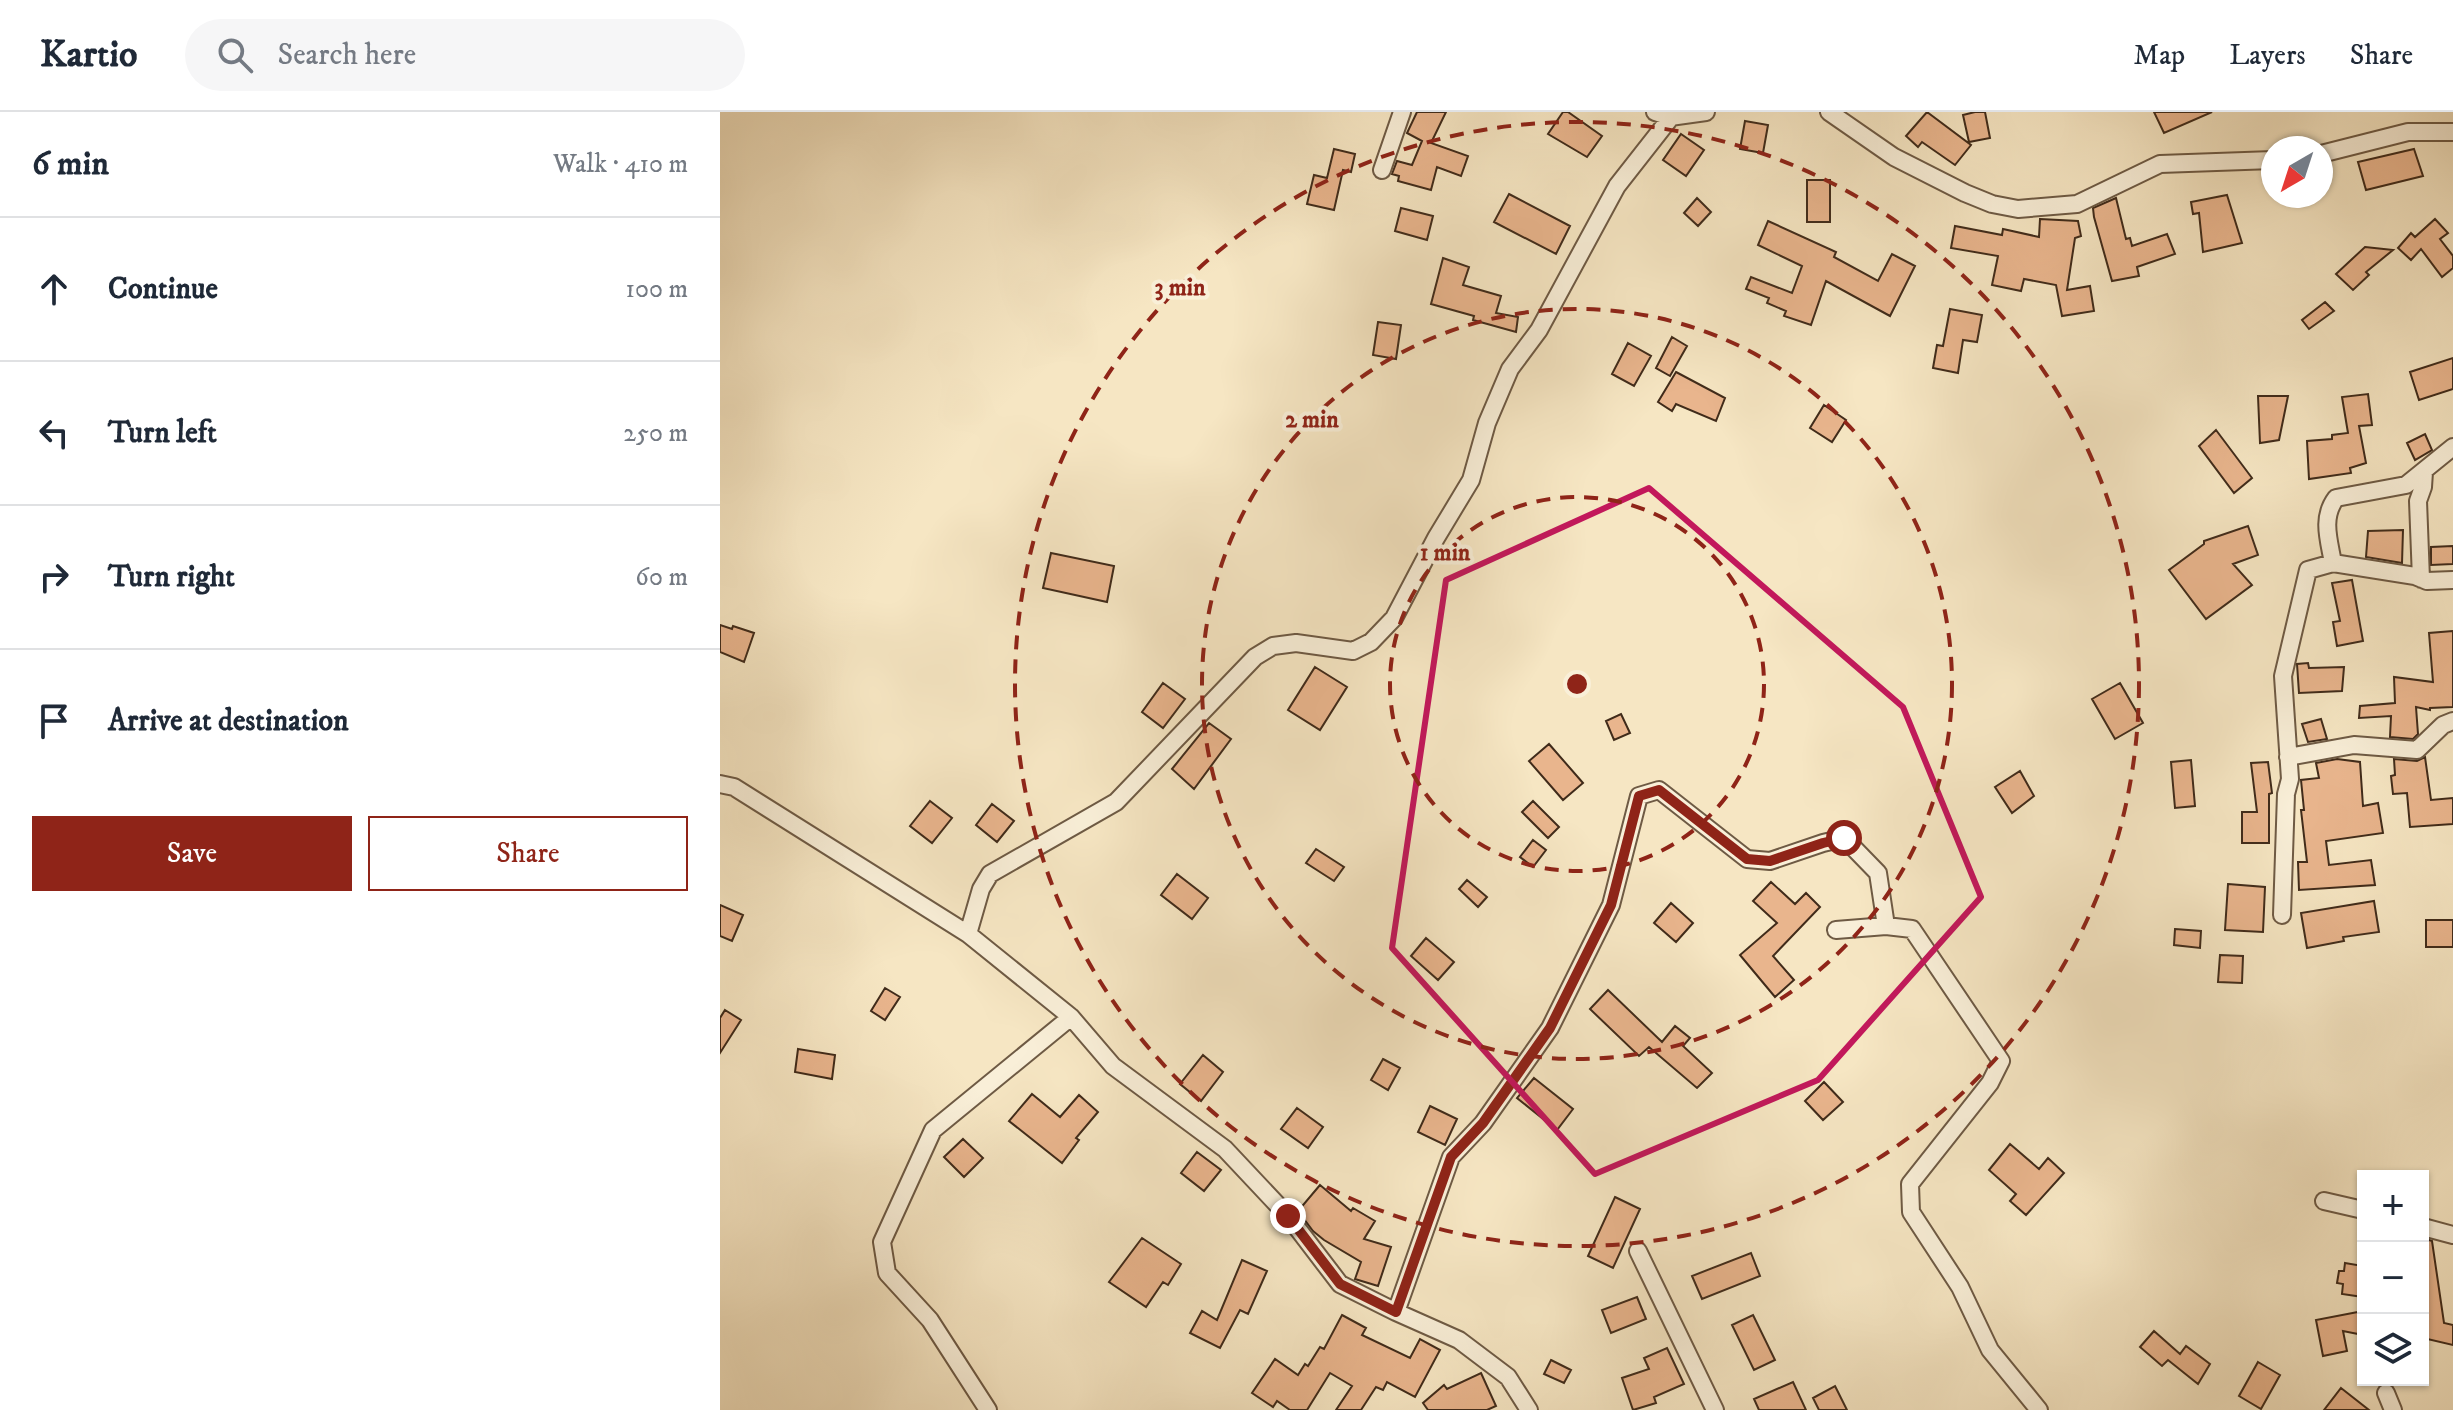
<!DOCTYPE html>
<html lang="en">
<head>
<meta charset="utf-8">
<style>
	:root { --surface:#fff; --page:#f6f6f7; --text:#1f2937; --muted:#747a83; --line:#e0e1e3; --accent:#8f2418 }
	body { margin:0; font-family:"IM FELL DW Pica",serif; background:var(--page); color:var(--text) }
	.controls { position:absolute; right:24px; bottom:24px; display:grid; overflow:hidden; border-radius:0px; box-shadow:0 2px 6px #0004 }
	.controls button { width:72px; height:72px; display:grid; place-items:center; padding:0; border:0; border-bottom:2px solid var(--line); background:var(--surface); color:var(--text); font:40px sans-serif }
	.compass { position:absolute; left:1541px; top:24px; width:72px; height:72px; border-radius:50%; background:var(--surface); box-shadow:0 2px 6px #0004; rotate:219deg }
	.stop { position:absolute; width:24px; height:24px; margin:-18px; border:6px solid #8f2418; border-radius:50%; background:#fff }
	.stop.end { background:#8f2418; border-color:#fff; box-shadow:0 2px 8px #0008 }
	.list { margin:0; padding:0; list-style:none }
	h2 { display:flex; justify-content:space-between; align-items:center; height:104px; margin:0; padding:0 32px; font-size:34px }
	h2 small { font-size:26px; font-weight:400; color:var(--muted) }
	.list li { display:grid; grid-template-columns:52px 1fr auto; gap:24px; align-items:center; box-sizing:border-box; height:144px; padding:0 32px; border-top:2px solid var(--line) }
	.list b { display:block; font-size:30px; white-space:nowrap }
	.list em { font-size:26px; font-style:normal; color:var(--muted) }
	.actions { display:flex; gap:16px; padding:24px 32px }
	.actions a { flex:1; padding:18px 0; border:2px solid var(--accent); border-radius:0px; text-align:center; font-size:28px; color:var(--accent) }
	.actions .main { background:var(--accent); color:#fff }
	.icon { flex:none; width:44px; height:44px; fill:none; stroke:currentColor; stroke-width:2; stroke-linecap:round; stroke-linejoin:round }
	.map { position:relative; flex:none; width:1733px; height:1298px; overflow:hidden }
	header { display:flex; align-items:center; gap:48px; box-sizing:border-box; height:112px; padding:0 40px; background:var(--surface); border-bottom:2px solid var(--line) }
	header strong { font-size:38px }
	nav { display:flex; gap:44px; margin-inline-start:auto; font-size:28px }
	.search { width:560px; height:72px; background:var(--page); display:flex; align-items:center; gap:20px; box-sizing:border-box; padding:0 28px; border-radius:44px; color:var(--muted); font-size:30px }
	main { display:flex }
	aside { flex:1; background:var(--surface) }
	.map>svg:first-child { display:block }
	.building { fill:#e9b58d; stroke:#402b1a; stroke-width:2 }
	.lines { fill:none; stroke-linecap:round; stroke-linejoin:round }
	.minor-casing { stroke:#6e5a44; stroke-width:20 }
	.minor { stroke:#f9efd8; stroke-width:16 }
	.route { stroke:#8f2418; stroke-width:10 }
	.marked { fill:none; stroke:#c2185b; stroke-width:6; stroke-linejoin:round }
	.ring { fill:none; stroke:#8f2418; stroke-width:4; stroke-dasharray:14 10 }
	.centre { fill:#8f2418; stroke:#f9efd8; stroke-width:4 }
	.ring-label { font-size:24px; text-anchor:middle; font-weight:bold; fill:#8f2418; stroke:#f9efd8; stroke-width:8; stroke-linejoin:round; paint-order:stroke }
</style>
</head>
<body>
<header>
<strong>Kartio</strong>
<div class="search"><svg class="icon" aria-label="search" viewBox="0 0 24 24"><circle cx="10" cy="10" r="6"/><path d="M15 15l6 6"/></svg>Search here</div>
<nav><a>Map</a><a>Layers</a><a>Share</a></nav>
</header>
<main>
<aside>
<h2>6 min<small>Walk · 410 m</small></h2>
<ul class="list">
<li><svg class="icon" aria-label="ahead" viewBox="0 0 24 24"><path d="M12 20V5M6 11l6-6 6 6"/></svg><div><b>Continue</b></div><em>100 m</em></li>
<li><svg class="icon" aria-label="left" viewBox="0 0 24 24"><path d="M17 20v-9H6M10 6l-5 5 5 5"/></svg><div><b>Turn left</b></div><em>250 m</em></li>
<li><svg class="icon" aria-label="right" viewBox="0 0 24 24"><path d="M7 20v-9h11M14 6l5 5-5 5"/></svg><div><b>Turn right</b></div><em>60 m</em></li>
<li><svg class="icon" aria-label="arrive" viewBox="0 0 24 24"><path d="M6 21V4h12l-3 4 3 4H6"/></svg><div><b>Arrive at destination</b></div></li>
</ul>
<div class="actions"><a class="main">Save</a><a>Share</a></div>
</aside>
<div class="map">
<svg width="1733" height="1298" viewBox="0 0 1733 1298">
	<rect width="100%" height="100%" fill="#f6e6c3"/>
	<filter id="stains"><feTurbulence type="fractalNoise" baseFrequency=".0025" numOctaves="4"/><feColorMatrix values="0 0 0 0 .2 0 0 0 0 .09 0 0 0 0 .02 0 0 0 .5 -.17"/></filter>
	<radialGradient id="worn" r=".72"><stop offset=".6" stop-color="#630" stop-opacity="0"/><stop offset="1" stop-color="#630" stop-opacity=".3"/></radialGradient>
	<path class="building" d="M697,0H726L711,31L748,44L741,64L717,55L711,78L678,69L679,64L672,62L677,49L692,53L702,29L687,21Z
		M843,0H848L882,24L867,45L828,22Z
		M1207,0L1251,33L1235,53L1202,30L1198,35L1186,24Z
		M1255,0H1265L1270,26L1249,30L1243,3Z
		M1434,0H1492L1444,21Z
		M1025,9L1048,13L1043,41L1020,37Z
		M961,22L984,38L966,64L943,48Z
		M614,37L635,42L631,60L623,58L614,98L587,92L594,63L607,66Z
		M1694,37L1703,64L1646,78L1638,50Z
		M1087,68H1110V110H1087Z
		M789,82L850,114L836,142L774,110Z
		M1507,83L1522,131L1483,140L1479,101L1473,102L1471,90Z
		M977,86L991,100L978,114L964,101Z
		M1396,86L1406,127L1410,126L1412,134L1447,122L1455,142L1417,155L1419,164L1392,169L1374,105L1373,96Z
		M681,96L713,104L707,128L675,119Z
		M1320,107L1358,109L1361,124L1355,126L1347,178L1370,174L1374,199L1342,204L1336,173L1304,167L1301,179L1272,173L1278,144L1231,136L1235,114L1282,123L1283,117L1319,125Z
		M1715,107L1728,121L1720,127L1733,144V156L1722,165L1701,137L1691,148L1678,136L1691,121L1695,125Z
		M1048,109L1116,140L1114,145L1158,169L1172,142L1195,154L1170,204L1106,169L1091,213L1064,204L1066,199L1047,191L1049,186L1026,177L1031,165L1072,181L1082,154L1038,133Z
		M1645,135L1673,138L1646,160L1649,163L1633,178L1616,162Z
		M723,146L749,155L743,173L781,184L776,201L798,205L796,220L753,208L754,204L711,192Z
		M1605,190L1614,199L1589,217L1582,208Z
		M1230,197L1262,203L1257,230L1243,228L1238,261L1213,256L1217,233L1223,234Z
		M658,210L681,213L676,247L653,243Z
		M952,225L967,234L950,264L936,256Z
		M908,231L931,244L914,274L892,262Z
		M1733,246V277L1699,288L1690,260Z
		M956,260L1005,286L996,309L956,292L952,299L938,290Z
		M1648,282L1652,313L1639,314L1646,351L1630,356L1631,361L1589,367L1587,329L1612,327V323L1628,321L1622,285Z
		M1538,284H1568L1559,328L1540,331Z
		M1104,293L1126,308L1112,330L1090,316Z
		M1496,318L1532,366L1514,381L1479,334Z
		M1705,322L1712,338L1695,348L1687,331Z
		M1528,414L1538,443L1513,452L1532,473L1486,507L1449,458L1484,432V429Z
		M1683,418L1682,451L1646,445L1648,419Z
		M1733,434V452L1711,453V435Z
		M331,441L394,454L387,490L323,476Z
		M1632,468L1643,529L1617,534L1613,510L1620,509L1612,471Z
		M0,513L12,517L13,514L34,521L24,550L0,540Z
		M1733,519V595L1710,596V598L1696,595L1698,622L1693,627L1670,625L1671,604L1639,606L1640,594L1675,591L1674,565L1713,570L1709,521Z
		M1588,551L1589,556L1624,555L1622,579L1579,581L1577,552Z
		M595,555L627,575L600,618L568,598Z
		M443,571L465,587L443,616L422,600Z
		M1400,571L1423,611L1395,627L1372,587Z
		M901,602L910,621L894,628L886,609Z
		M1601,607L1607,627L1588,630L1582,612Z
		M489,611L511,627L474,677L452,657Z
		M829,632L863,671L843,688L809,649Z
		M1705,645L1711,688L1733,686V712L1690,715L1687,681L1673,682L1671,664L1675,663L1674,647L1697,649Z
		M1617,647L1640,650L1643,694L1658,691L1663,721L1606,729L1609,753L1651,748L1655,773L1579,778L1578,750H1587L1581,698H1584L1581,668L1599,666L1596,651Z
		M1471,648L1475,694L1455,696L1451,650Z
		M1548,650L1552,681L1549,682V731H1522V700H1537L1531,651Z
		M1300,659L1314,684L1292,701L1275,675Z
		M210,689L232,706L212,731L190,714Z
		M813,689L839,715L828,726L802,700Z
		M272,692L294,709L277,730L256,713Z
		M813,728L826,738L813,755L800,745Z
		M596,737L624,755L614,769L586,751Z
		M457,762L488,786L472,807L441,783Z
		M747,768L767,785L758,795L739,777Z
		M1051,770L1075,792L1086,781L1100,795L1053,844L1074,868L1055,885L1020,843L1057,811L1033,789Z
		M1508,772L1545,775L1543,820L1505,818Z
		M1654,789L1659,820L1623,825L1624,829L1587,836L1581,801Z
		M951,791L973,811L956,830L934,811Z
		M0,793L23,803L12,829L0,824Z
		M1706,808H1733V835H1706Z
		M1455,817L1481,819L1480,836L1454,833Z
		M706,826L734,850L718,868L691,844Z
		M1500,843L1523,844L1522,871L1498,870Z
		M165,876L180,885L165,908L151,899Z
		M888,878L942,930L955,914L970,926L963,934L992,961L977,976L929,935L919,944L870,897Z
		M5,898L21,908L0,941V906Z
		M78,937L115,943L112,967L75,960Z
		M483,943L503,960L481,989L460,972Z
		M663,947L680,956L668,978L651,968Z
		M814,966L853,997L837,1018L797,986Z
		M1104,970L1123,990L1103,1008L1085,989Z
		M312,982L340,1005L359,983L378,1000L356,1026L359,1028L342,1051L289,1009Z
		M710,994L737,1007L725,1033L698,1020Z
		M577,996L603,1015L588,1036L561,1017Z
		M243,1027L263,1046L244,1065L224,1045Z
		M1290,1032L1319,1057L1328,1046L1344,1061L1306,1103L1290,1089L1296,1082L1269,1058Z
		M477,1040L501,1058L484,1079L461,1061Z
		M600,1073L631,1099L633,1096L655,1109L644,1127L671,1135L658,1174L635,1167L641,1150L604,1128L593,1119L578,1099Z
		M895,1085L920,1097L893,1156L868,1144Z
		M422,1126L461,1152L448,1173L443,1170L426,1195L389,1170Z
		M1703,1126L1712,1129L1724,1211L1733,1213V1233L1703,1226Z
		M1031,1141L1040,1164L982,1187L972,1164Z
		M522,1148L547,1159L528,1202L520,1198L500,1236L470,1221L482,1199L497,1208Z
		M1625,1151L1643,1154V1185L1622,1182L1623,1172L1617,1171L1619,1159H1624Z
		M917,1185L926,1207L891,1221L882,1198Z
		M1643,1199V1223L1623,1219L1627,1239L1603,1244L1596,1208Z
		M622,1203L646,1216L642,1223L690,1246L700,1227L720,1238L695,1285L667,1270L663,1278L656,1275L641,1298H616L632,1274L610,1261L587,1298H570L557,1289L553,1295L532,1281L555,1247L578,1263L585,1252L588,1254L600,1235L604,1237Z
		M1033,1203L1055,1248L1034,1258L1012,1213Z
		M1434,1219L1460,1242L1466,1234L1490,1252L1478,1272L1448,1248L1442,1254L1420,1235Z
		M947,1236L964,1272L934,1285L936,1291L913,1298L902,1266L929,1257L924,1246Z
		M831,1248L851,1258L844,1271L824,1262Z
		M1538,1250L1560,1263L1541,1297L1519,1284Z
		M761,1261L776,1294L767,1298H708L703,1291L724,1273L727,1277Z
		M1073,1270L1086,1298H1039L1034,1287Z
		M1115,1274L1127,1298H1099L1093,1286Z
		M1621,1276L1649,1298H1604Z"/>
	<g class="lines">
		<defs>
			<path id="minor" d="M935,0L950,5L986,0
				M1109,0L1174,45L1245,81L1272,92L1298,97L1357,92L1440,52L1553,48
				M1601,42L1688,20H1733
				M662,58L682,0
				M1613,451C1609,428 1601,406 1616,386L1686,373L1733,335
				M1701,467L1698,389L1703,375L1704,360
				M1568,645L1634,633L1697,638L1723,613L1733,609
				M0,672L14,675L248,822L351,905L393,954L505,1037L568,1104L620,1172L676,1200L739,1228L788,1265L809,1298
				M1562,803L1566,682L1570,667L1563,564L1588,458L1613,451L1695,464L1707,469L1733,468
				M1116,818L1166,814L1192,817L1281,949L1270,971L1190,1072L1191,1100L1240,1175L1270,1238L1319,1298
				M248,822L261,777L270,762L396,690L535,545L553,534L576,531L633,539L651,530L674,506L716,426L751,368L767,311L790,257L819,218L897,74L955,0
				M1604,1089L1643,1098
				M1703,1115L1733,1123
				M918,1139L995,1298
				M676,1200L731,1045L763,1011L830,916L891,793L919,684L939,678L1027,747L1050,749L1103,731L1124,726L1158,761L1166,814
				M1666,1281L1673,1298
				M268,1298L210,1208L167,1161L162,1130L213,1018L351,905"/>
		</defs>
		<use href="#minor" class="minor-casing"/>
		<use href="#minor" class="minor"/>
	</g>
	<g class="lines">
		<path class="route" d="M568,1104L620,1172L676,1200L731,1045L763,1011L830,916L891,793L919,684L939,678L1027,747L1050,749L1103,731L1124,726"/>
	</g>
	<path class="marked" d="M929,376L1183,595L1261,785L1098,968L875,1062L672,836L726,468Z"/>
	<g class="ring">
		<circle cx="857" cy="572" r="187"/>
		<circle cx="857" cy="572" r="375"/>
		<circle cx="857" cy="572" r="562"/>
	</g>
	<circle cx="857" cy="572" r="12" class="centre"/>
	<g class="ring-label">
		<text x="460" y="183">3 min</text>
		<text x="592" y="315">2 min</text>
		<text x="725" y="448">1 min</text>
	</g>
	<rect width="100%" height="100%" filter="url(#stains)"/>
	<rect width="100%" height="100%" fill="url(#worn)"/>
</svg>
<div class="controls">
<button>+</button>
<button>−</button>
<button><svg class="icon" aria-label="layers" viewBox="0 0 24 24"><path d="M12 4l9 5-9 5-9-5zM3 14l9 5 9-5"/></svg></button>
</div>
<svg class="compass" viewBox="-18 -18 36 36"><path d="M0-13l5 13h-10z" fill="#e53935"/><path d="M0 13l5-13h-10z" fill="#747a83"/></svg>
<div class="stop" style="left:1124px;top:726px"></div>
<div class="stop end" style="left:568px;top:1104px"></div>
</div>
</main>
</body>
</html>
